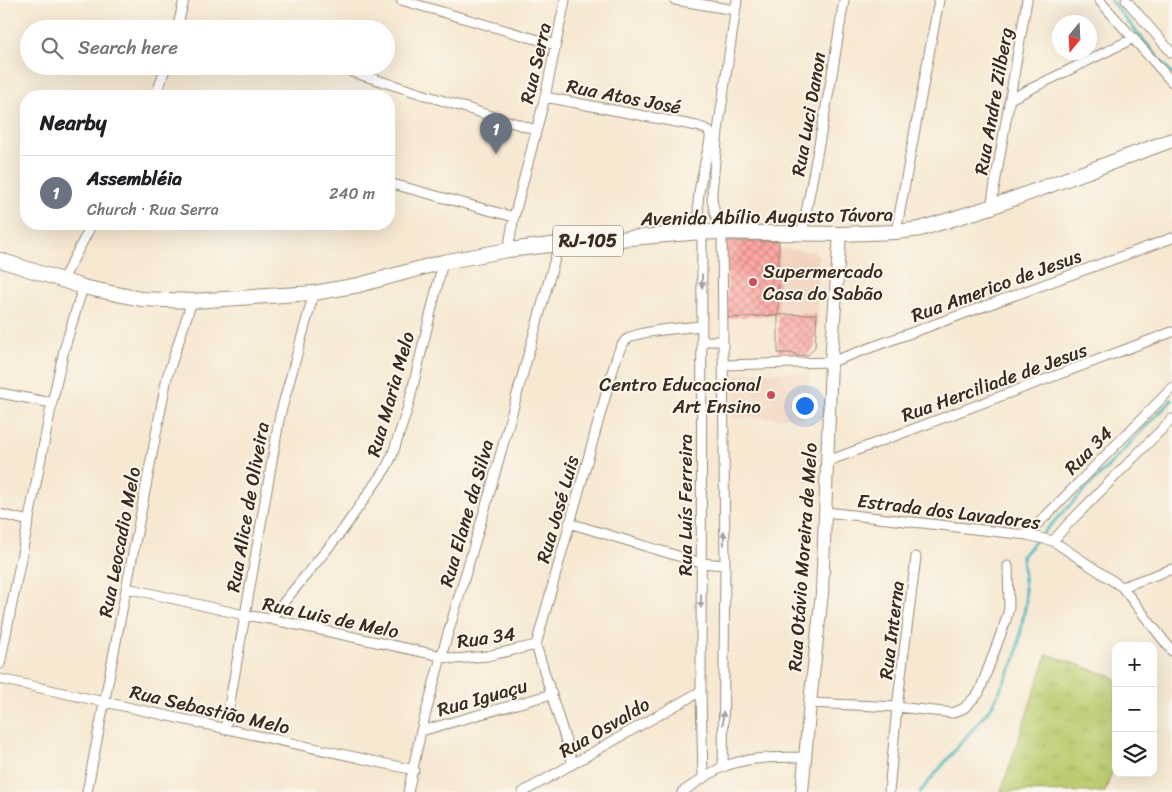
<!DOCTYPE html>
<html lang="en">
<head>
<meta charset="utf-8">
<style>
	:root { --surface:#fff; --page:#f6f6f6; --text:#202124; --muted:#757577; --line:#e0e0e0; --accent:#1a73e8 }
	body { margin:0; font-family:Sriracha,sans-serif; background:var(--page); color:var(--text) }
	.controls { position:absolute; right:15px; bottom:15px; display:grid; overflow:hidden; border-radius:10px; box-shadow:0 5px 20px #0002 }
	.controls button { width:45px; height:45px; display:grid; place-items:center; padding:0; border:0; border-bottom:1px solid var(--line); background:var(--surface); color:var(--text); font:25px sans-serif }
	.compass { position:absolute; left:1052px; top:15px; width:45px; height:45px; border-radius:50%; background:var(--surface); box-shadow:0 5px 20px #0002; rotate:198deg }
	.you { position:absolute; left:804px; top:405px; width:18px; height:18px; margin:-12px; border:4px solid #fff; border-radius:50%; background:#1a73e8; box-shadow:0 0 0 8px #1a73e833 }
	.badge { display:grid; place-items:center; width:32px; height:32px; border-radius:50%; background:var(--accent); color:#fff; font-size:16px; font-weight:700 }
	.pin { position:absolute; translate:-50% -41px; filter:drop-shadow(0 1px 2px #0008) }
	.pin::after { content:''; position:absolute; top:26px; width:18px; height:15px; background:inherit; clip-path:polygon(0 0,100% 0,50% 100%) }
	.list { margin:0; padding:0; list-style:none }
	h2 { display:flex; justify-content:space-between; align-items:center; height:65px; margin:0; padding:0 20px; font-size:21px }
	h2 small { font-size:16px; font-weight:400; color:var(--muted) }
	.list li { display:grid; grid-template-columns:32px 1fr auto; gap:15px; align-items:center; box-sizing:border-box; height:75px; padding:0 20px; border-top:1px solid var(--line) }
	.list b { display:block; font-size:19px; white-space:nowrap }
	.list p { margin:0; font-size:16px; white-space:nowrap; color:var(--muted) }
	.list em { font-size:16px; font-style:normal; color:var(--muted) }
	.icon { flex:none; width:28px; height:28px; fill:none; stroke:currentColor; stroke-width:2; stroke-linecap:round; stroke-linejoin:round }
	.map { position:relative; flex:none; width:1172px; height:792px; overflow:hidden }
	.search { position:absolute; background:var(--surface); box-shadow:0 5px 20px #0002; left:20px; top:20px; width:375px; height:55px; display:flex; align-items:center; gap:12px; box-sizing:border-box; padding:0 18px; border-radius:28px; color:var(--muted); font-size:19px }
	.panel { position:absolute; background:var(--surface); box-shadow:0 5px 20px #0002; left:20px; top:90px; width:375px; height:140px; border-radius:20px }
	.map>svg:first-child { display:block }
	.built { fill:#f2d4be }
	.grass { fill:url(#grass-tufts); stroke:#7b7b46 }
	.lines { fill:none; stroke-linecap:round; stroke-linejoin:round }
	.stream { stroke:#48b7be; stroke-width:3 }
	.building { fill:url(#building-cross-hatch) }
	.street-casing { stroke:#988978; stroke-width:11 }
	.secondary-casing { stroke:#988978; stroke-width:14 }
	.primary-casing { stroke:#988978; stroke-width:16 }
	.street { stroke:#fff; stroke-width:9 }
	.secondary { stroke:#fff; stroke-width:12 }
	.primary { stroke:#fff; stroke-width:14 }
	.oneway { fill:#a79f9a }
	.poi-dot { fill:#d1495b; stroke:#fbf7ec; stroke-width:2 }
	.labels { text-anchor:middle; stroke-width:4; stroke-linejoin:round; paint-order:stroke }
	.shield { fill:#fbf7ec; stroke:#75685c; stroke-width:1 }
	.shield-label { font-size:18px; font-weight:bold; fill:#3b2a1e }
	.street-label { font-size:19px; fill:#3b2a1e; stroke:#fbf7ec }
	.poi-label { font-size:19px; fill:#3b2a1e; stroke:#fbf7ec; text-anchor:start }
</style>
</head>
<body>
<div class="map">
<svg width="1172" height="792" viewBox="0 0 1172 792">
	<defs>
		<pattern id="grass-tufts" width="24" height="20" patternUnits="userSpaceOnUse" patternTransform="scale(1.25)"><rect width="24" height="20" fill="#bbcc6f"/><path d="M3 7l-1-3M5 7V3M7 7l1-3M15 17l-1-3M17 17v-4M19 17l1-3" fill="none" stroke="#a2af60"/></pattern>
		<pattern id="building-cross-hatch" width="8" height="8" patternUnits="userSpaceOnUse" patternTransform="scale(1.25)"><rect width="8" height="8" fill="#fea7a3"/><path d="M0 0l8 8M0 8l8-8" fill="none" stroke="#cf8884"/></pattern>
	</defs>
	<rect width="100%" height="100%" fill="#fbf7ec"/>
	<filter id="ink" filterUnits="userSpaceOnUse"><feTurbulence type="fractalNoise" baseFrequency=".02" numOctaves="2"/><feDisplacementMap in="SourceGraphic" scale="10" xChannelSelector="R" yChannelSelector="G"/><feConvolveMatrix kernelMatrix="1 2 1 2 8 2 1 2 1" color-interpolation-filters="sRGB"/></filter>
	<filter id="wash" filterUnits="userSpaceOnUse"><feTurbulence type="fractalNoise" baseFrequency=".0096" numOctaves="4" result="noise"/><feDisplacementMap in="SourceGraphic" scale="20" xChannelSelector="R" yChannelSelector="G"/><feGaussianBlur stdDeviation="1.12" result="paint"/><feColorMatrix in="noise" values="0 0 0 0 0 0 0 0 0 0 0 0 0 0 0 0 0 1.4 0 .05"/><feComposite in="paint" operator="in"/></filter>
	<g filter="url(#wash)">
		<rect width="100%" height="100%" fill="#f6e8d1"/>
		<path class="built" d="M779,249L814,251L819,256L817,314L778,315Z
			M810,372L808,418H731L733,373Z"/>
		<path class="grass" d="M1047,654L1116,678V760L1105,792L1001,791Z"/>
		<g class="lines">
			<path class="stream" d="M1110,0L1172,74
				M920,792L992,706L1016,658L1026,602L1022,556C1044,531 1068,508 1091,484C1119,456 1144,427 1172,400"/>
		</g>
		<g id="blocks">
			<path class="building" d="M726,241H779L778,315L728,318Z
				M817,314L815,347L808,355L795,356V353H778V315Z"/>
		</g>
	</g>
	<g filter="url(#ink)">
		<use href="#blocks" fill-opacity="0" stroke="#988978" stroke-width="1"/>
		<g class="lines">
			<defs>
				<path id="street" d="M401,0L556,45
					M675,0L735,10
					M1099,0L1172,82
					M1126,0L1172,53
					M177,29L184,0
					M352,72L536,130
					M156,96L166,66
					M545,97L697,126C702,128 708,128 710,134C711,141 707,151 706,158C700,186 694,203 702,232L701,691L703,778
					M1010,99L1134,38
					M389,183L514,217
					M991,207L1027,0
					M225,224H237
					M896,232L939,0
					M802,234L832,75L844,0
					M508,250L514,217L545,97L565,0
					M62,281L92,224
					M702,341H723
					M723,365L831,362L1172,238
					M0,393L52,403
					M828,461L1172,332
					M826,512L1027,535L1053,541L1122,587L1172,651
					M0,514L29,521
					M569,523L701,563L725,565
					M1027,535L1172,388
					M1053,541L1067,525L1172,419
					M1122,587L1172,569
					M127,588L244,615L270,619L455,659L487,656L536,645
					M270,619L342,531L386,468L392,456L408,407L443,262
					M0,664L52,403L64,350L83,287
					M0,679L414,770
					M810,703L897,707L953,713L964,708L979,693L1006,620L1009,608L1008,566
					M225,730L280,415L314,293
					M421,731L552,694
					M573,764L536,645L611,376C615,365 617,349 626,340C636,330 686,328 702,326
					M723,767L725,565L722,232L715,214L712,199V192L718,131L737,0
					M87,792L167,377L192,301
					M408,792L421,731L441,657L489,495L559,244
					M523,792L701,691
					M682,792C695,784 709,773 723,767C748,756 778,758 805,757
					M889,792L897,707L916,557"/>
				<path id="secondary" d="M802,792L810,703L822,593L831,362L840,234"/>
				<path id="primary" d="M0,260L83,287L141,299L192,301L314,293L359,285L443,262L508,250L559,244L702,232L840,234L896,232L920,229L991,207L1172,140"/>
			</defs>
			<use href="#street" class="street-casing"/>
			<use href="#secondary" class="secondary-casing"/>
			<use href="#primary" class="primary-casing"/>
			<use href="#street" class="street"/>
			<use href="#secondary" class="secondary"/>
			<use href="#primary" class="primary"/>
		</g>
		<defs><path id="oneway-solid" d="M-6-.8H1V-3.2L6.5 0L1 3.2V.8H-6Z" transform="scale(1.25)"/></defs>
		<g class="oneway">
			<use href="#oneway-solid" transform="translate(702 281) rotate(90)"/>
			<use href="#oneway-solid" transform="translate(724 538) rotate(-90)"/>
			<use href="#oneway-solid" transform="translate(701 601) rotate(90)"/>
			<use href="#oneway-solid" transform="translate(723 718) rotate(-89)"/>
		</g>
	</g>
	<g class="poi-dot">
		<circle cx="753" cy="282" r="5"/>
		<circle cx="771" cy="395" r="5"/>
	</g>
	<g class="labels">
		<rect class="shield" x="553" y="225.5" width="70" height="31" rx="4"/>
		<g class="shield-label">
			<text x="588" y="247">RJ-105</text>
		</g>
		<g class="street-label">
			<text transform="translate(535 63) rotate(-77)" y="7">Rua Serra</text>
			<text transform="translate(624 96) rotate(11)" y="7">Rua Atos José</text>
			<text transform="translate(993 101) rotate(-80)" y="7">Rua Andre Zilberg</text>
			<text transform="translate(808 114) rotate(-80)" y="7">Rua Luci Danon</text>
			<text transform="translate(767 216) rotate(-1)" y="7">Avenida Abílio Augusto Távora</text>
			<text transform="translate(996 285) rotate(-20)" y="7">Rua Americo de Jesus</text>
			<text transform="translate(994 382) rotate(-20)" y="7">Rua Herciliade de Jesus</text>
			<text transform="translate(390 394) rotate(-74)" y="7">Rua Maria Melo</text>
			<text transform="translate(1088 450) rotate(-45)" y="7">Rua 34</text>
			<text transform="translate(685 505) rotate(-90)" y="7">Rua Luís Ferreira</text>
			<text transform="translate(247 507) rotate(-80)" y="7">Rua Alice de Oliveira</text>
			<text transform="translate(557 509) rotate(-74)" y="7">Rua José Luis</text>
			<text transform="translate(949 511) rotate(7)" y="7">Estrada dos Lavadores</text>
			<text transform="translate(466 513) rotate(-74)" y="7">Rua Elane da Silva</text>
			<text transform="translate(119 542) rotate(-79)" y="7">Rua Leocadio Melo</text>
			<text transform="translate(802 557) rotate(-86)" y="7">Rua Otávio Moreira de Melo</text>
			<text transform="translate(331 617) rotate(12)" y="7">Rua Luis de Melo</text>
			<text transform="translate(891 630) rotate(-83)" y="7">Rua Interna</text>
			<text transform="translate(486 637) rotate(-8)" y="7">Rua 34</text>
			<text transform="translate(482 697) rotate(-16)" y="7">Rua Iguaçu</text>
			<text transform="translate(210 709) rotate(13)" y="7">Rua Sebastião Melo</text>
			<text transform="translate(604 727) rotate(-30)" y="7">Rua Osvaldo</text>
		</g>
		<g class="poi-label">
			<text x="763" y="278">Supermercado<tspan x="763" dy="22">Casa do Sabão</tspan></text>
			<text x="761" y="391" text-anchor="end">Centro Educacional<tspan x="761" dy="22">Art Ensino</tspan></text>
		</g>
	</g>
</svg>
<div class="controls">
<button>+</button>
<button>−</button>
<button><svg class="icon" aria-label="layers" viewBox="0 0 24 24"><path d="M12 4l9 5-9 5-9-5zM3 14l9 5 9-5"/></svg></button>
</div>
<svg class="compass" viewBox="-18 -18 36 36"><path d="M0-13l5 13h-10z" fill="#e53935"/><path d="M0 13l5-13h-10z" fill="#757577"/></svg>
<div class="you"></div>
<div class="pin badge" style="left:496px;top:154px;background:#6b7280">1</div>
<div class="search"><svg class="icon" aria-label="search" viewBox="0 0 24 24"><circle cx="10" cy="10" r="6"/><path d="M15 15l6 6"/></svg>Search here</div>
<section class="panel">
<h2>Nearby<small></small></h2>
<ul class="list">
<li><span class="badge" style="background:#6b7280">1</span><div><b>Assembléia</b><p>Church · Rua Serra</p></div><em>240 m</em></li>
</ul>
</section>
</div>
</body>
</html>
